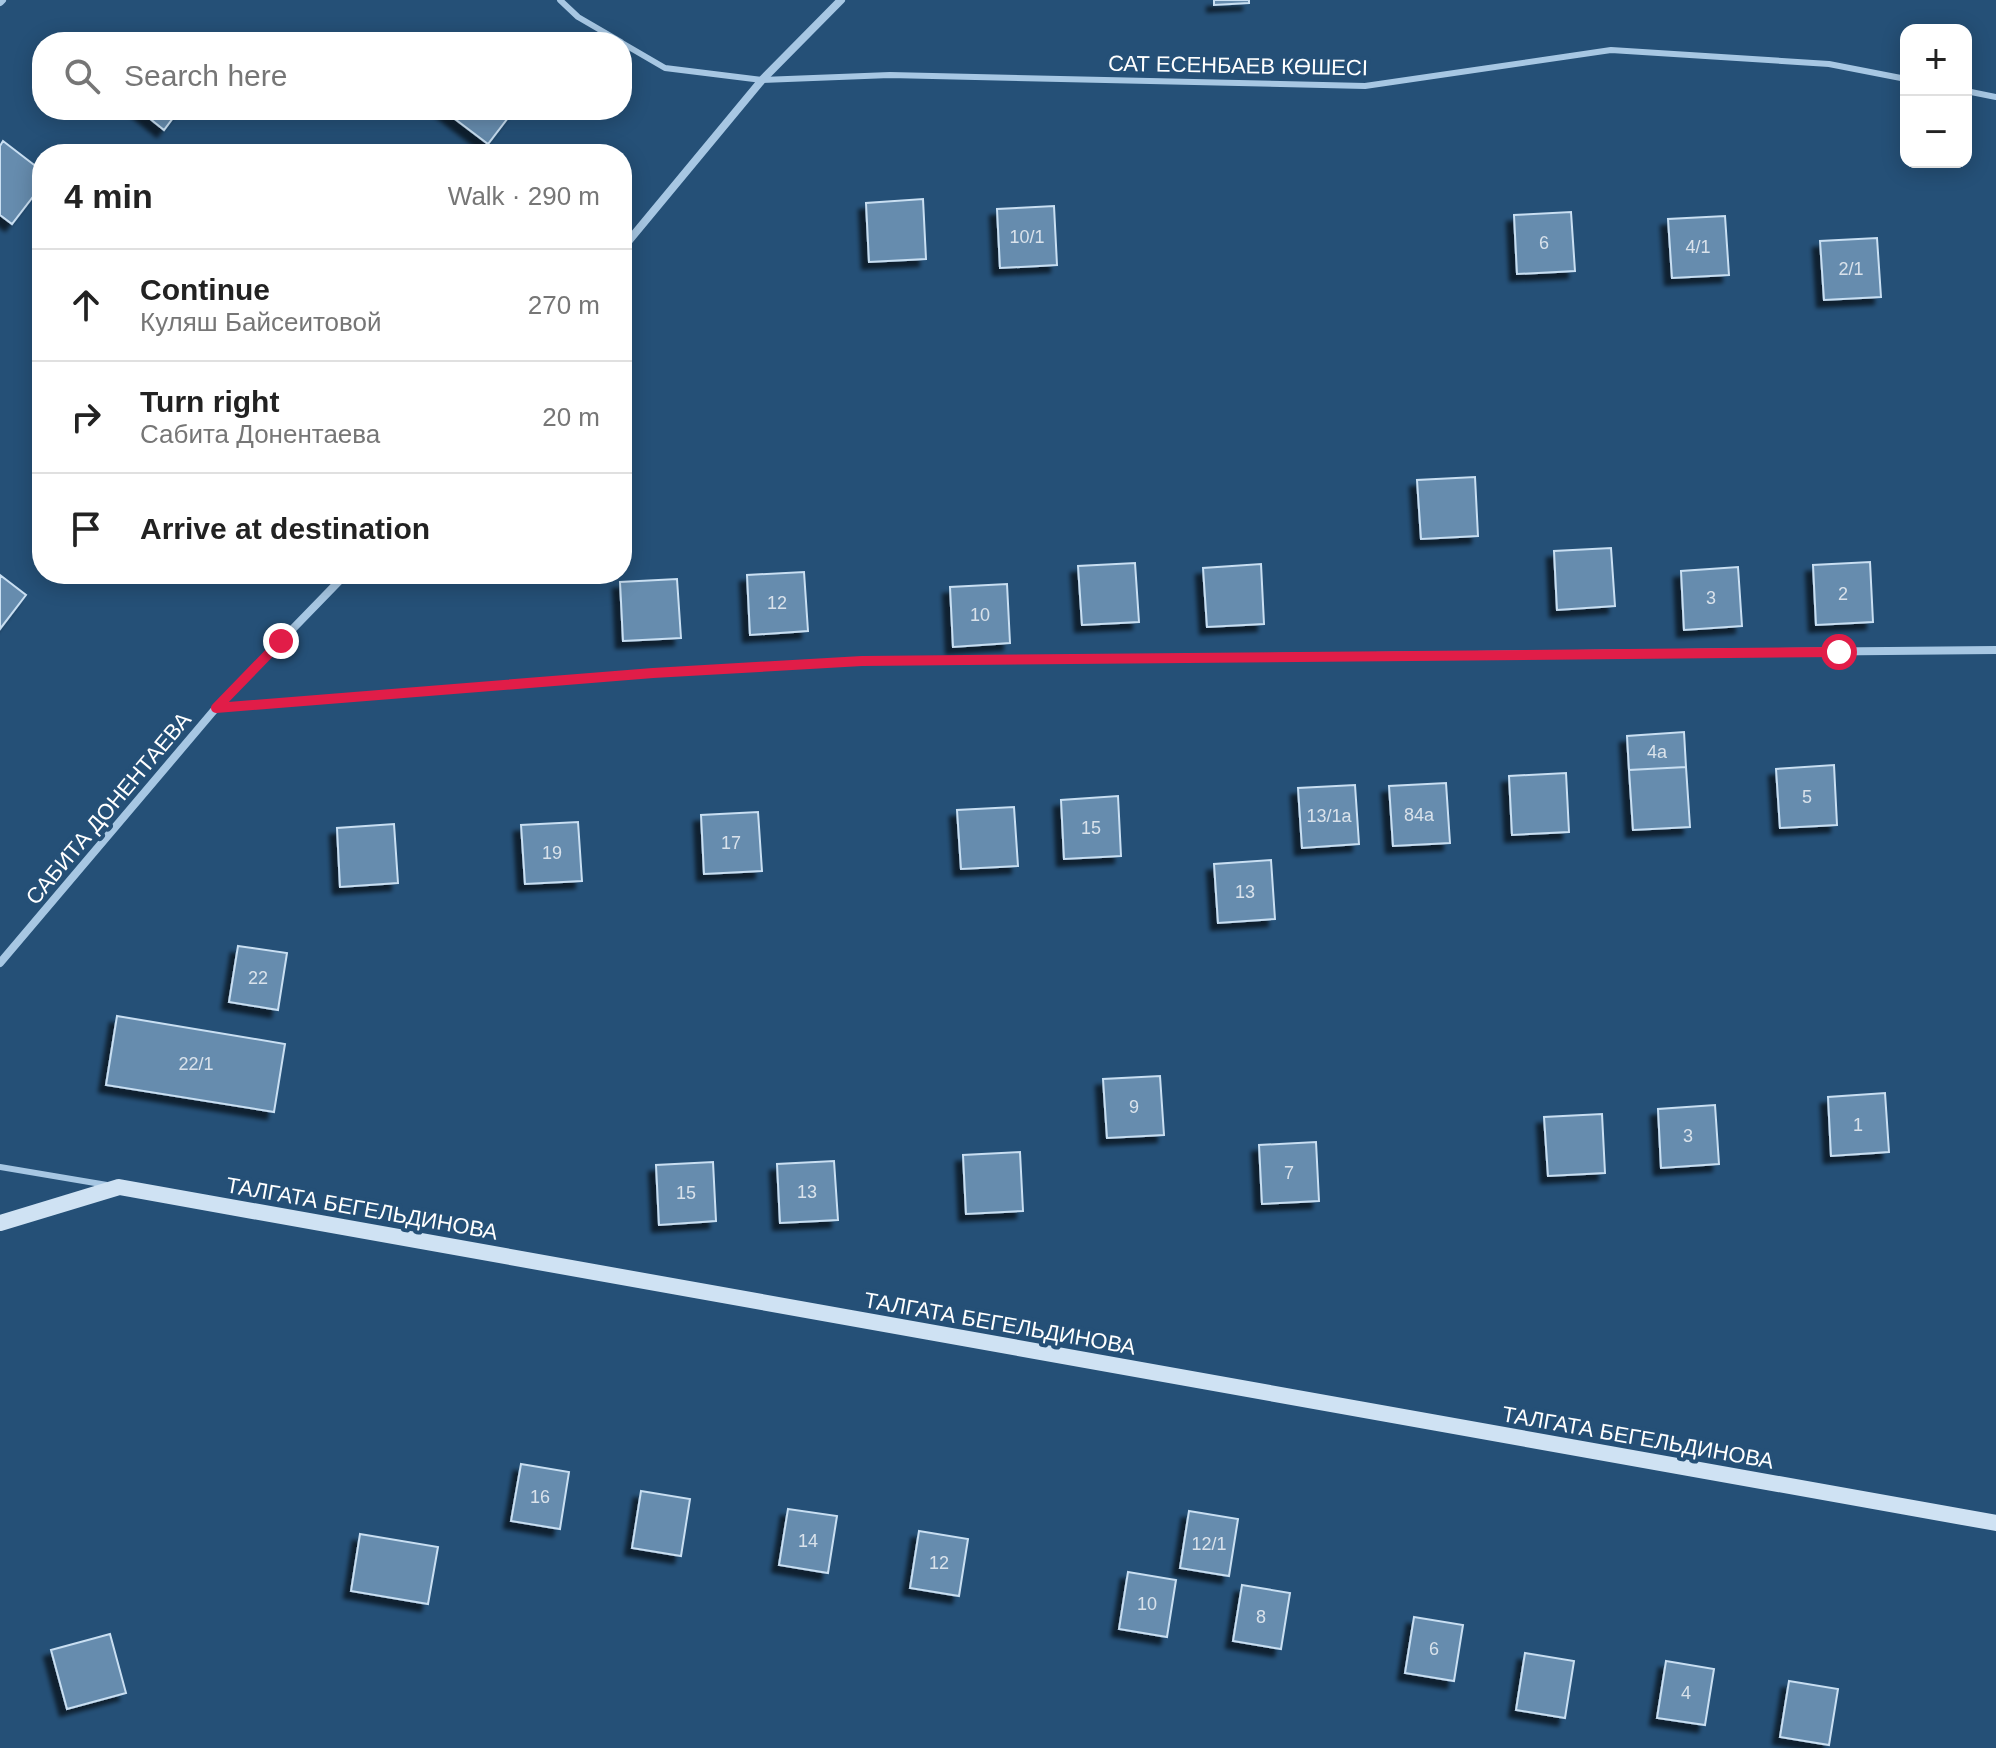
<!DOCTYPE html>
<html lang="en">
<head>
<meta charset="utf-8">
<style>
	:root { --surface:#fff; --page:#f2f2f2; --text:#222; --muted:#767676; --line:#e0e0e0 }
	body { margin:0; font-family:Arial,sans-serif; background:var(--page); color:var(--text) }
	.controls { position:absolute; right:24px; top:24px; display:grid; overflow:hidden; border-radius:16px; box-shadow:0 4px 20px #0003 }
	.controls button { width:72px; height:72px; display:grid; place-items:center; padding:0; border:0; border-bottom:2px solid var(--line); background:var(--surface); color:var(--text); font:40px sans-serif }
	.stop { position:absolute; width:24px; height:24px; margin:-18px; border:6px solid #e11d48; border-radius:50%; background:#fff }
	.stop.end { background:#e11d48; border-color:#fff; box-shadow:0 2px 8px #0008 }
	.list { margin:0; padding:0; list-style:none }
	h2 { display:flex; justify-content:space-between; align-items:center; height:104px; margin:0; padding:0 32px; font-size:34px }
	h2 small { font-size:26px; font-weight:400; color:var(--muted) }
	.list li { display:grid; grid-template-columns:52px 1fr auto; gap:24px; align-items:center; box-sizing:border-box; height:112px; padding:0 32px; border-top:2px solid var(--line) }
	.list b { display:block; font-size:30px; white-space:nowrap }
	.list p { margin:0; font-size:26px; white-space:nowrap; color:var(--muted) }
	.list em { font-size:26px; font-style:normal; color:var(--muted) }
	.icon { flex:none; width:44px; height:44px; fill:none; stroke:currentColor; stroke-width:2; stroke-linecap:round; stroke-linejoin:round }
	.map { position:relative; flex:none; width:1996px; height:1748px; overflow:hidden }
	.search { position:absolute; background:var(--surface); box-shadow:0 4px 20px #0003; left:32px; top:32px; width:600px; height:88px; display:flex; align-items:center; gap:20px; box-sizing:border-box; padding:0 28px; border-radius:32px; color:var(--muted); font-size:30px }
	.panel { position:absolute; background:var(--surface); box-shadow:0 4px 20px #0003; left:32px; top:144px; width:600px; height:440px; border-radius:32px }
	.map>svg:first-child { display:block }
	.building { fill:#668cae; stroke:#c9dff2; stroke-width:2; filter:url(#shadow) }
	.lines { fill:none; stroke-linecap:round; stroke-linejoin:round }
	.lane { stroke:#a7c7e3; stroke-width:6 }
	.street { stroke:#a7c7e3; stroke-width:8 }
	.secondary { stroke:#cfe2f3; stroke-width:16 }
	.route { stroke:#e11d48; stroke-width:10 }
	.labels { text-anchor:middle; stroke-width:8; stroke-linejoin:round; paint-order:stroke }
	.number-label { font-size:18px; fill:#d9e2eb }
	.street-label { font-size:22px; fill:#fff; stroke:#255077 }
</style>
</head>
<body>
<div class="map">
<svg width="1996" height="1748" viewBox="0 0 1996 1748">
	<defs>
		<filter id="shadow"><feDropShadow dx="-7" dy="7" stdDeviation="2" flood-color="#0009"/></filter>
	</defs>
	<rect width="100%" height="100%" fill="#255077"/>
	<path class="building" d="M1214,0H1249V3L1214,5Z
		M139,110H179L164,130Z
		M443,110H514L488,144Z
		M3,141L42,171V185L12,224L0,215V146Z
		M923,199L926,259L869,262L866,203Z
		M1054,206L1057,265L1000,268L997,209Z
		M1571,212L1575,271L1517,274L1514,215Z
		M1725,216L1729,275L1672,278L1668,219Z
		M1877,238L1881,297L1824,300L1820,241Z
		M1475,477L1478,536L1421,539L1417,480Z
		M1611,548L1615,606L1557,610L1554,551Z
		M1870,562L1873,622L1816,625L1813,565Z
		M1135,563L1139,622L1082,625L1078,566Z
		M1261,564L1264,624L1207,627L1203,568Z
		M1738,567L1742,626L1684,630L1681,571Z
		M804,572L808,631L750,635L747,575Z
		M0,575L26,595L0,629Z
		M677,579L681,638L623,641L620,582Z
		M1007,584L1010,643L953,647L950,587Z
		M1684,732L1686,767L1629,770L1627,736Z
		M1834,765L1837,825L1780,828L1776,769Z
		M1686,767L1690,827L1633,830L1629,770Z
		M1566,773L1569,832L1512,835L1509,776Z
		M1446,783L1450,843L1393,846L1389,786Z
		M1355,785L1359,844L1302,848L1298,788Z
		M1118,796L1121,856L1064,859L1061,800Z
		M1014,807L1018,866L961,869L957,810Z
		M758,812L762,871L704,874L701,815Z
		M578,822L582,881L525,884L521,825Z
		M394,824L398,883L340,887L337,828Z
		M1271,860L1275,919L1218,923L1214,864Z
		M238,946L287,953L278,1010L229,1002Z
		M117,1016L285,1044L274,1112L106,1085Z
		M1160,1076L1164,1135L1107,1138L1103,1079Z
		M1885,1093L1889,1152L1831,1156L1828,1097Z
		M1715,1105L1719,1164L1661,1168L1658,1109Z
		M1602,1114L1605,1173L1548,1176L1544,1117Z
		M1316,1142L1319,1201L1262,1204L1259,1145Z
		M1020,1152L1023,1211L966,1214L963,1155Z
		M834,1161L838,1220L780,1223L777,1164Z
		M713,1162L716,1221L659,1225L656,1165Z
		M521,1464L569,1472L560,1529L511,1521Z
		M641,1491L690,1499L681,1556L632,1548Z
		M788,1509L837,1516L828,1573L779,1565Z
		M1189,1511L1238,1519L1229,1576L1180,1568Z
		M919,1531L968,1539L959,1596L910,1588Z
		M360,1534L438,1547L428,1604L351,1591Z
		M1128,1572L1176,1580L1167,1637L1119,1629Z
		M1242,1585L1290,1593L1281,1649L1233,1641Z
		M1414,1617L1463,1625L1454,1681L1405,1673Z
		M110,1634L126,1693L67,1709L51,1650Z
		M1525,1653L1574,1661L1565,1718L1516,1710Z
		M1666,1661L1714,1669L1705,1725L1657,1718Z
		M1789,1681L1838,1689L1829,1745L1780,1737Z"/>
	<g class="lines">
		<path class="lane" d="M560,0L578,17L621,42
			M622,43L665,68L762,80L890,75L1365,86L1611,50L1829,64L1906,79
			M1966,91L1996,97
			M0,1167L107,1185"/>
		<path class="street" d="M0,2L2,0
			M622,249L762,80L841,0
			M216,708L653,673L862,661L1996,650
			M0,963L216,708L346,574"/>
		<path class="secondary" d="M0,1223L119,1187L1996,1523"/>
	</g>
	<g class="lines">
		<path class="route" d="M281,641L216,708L653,673L862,661L1839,652"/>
	</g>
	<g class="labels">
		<g class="number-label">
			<text x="1027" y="243">10/1</text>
			<text x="1544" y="249">6</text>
			<text x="1698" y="253">4/1</text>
			<text x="1851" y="275">2/1</text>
			<text x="1843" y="600">2</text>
			<text x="1711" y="604">3</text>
			<text x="777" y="609">12</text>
			<text x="980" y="621">10</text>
			<text x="1657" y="758">4а</text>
			<text x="1807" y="803">5</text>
			<text x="1419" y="821">84а</text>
			<text x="1329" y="822">13/1а</text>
			<text x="1091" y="834">15</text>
			<text x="731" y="849">17</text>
			<text x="552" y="859">19</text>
			<text x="1245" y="898">13</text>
			<text x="258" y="984">22</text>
			<text x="196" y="1070">22/1</text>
			<text x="1134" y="1113">9</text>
			<text x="1858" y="1131">1</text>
			<text x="1688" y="1142">3</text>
			<text x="1289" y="1179">7</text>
			<text x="807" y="1198">13</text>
			<text x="686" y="1199">15</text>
			<text x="540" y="1503">16</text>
			<text x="808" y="1547">14</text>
			<text x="1209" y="1550">12/1</text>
			<text x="939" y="1569">12</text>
			<text x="1147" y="1610">10</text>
			<text x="1261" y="1623">8</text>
			<text x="1434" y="1655">6</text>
			<text x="1686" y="1699">4</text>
		</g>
		<g class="street-label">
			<text transform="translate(1238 65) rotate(1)" y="8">САТ ЕСЕНБАЕВ КӨШЕСІ</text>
			<text transform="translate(108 808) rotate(-50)" y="8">САБИТА ДОНЕНТАЕВА</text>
			<text transform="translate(362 1208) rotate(10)" y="8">ТАЛГАТА БЕГЕЛЬДИНОВА</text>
			<text transform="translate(1000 1323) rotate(10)" y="8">ТАЛГАТА БЕГЕЛЬДИНОВА</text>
			<text transform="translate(1638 1437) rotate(10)" y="8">ТАЛГАТА БЕГЕЛЬДИНОВА</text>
		</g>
	</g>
</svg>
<div class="controls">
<button>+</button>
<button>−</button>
</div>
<div class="stop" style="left:1839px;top:652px"></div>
<div class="stop end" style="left:281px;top:641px"></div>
<div class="search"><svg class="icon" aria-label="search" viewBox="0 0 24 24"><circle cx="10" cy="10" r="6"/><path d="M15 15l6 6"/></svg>Search here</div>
<section class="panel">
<h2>4 min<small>Walk · 290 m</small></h2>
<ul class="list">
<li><svg class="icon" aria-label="ahead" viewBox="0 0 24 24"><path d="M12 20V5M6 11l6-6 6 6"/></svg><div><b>Continue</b><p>Куляш Байсеитовой</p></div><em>270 m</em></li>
<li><svg class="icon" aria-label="right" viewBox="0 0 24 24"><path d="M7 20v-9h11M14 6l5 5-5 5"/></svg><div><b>Turn right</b><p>Сабита Донентаева</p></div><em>20 m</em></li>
<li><svg class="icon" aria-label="arrive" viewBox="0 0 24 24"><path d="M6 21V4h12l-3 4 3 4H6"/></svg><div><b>Arrive at destination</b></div></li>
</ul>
</section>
</div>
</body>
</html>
